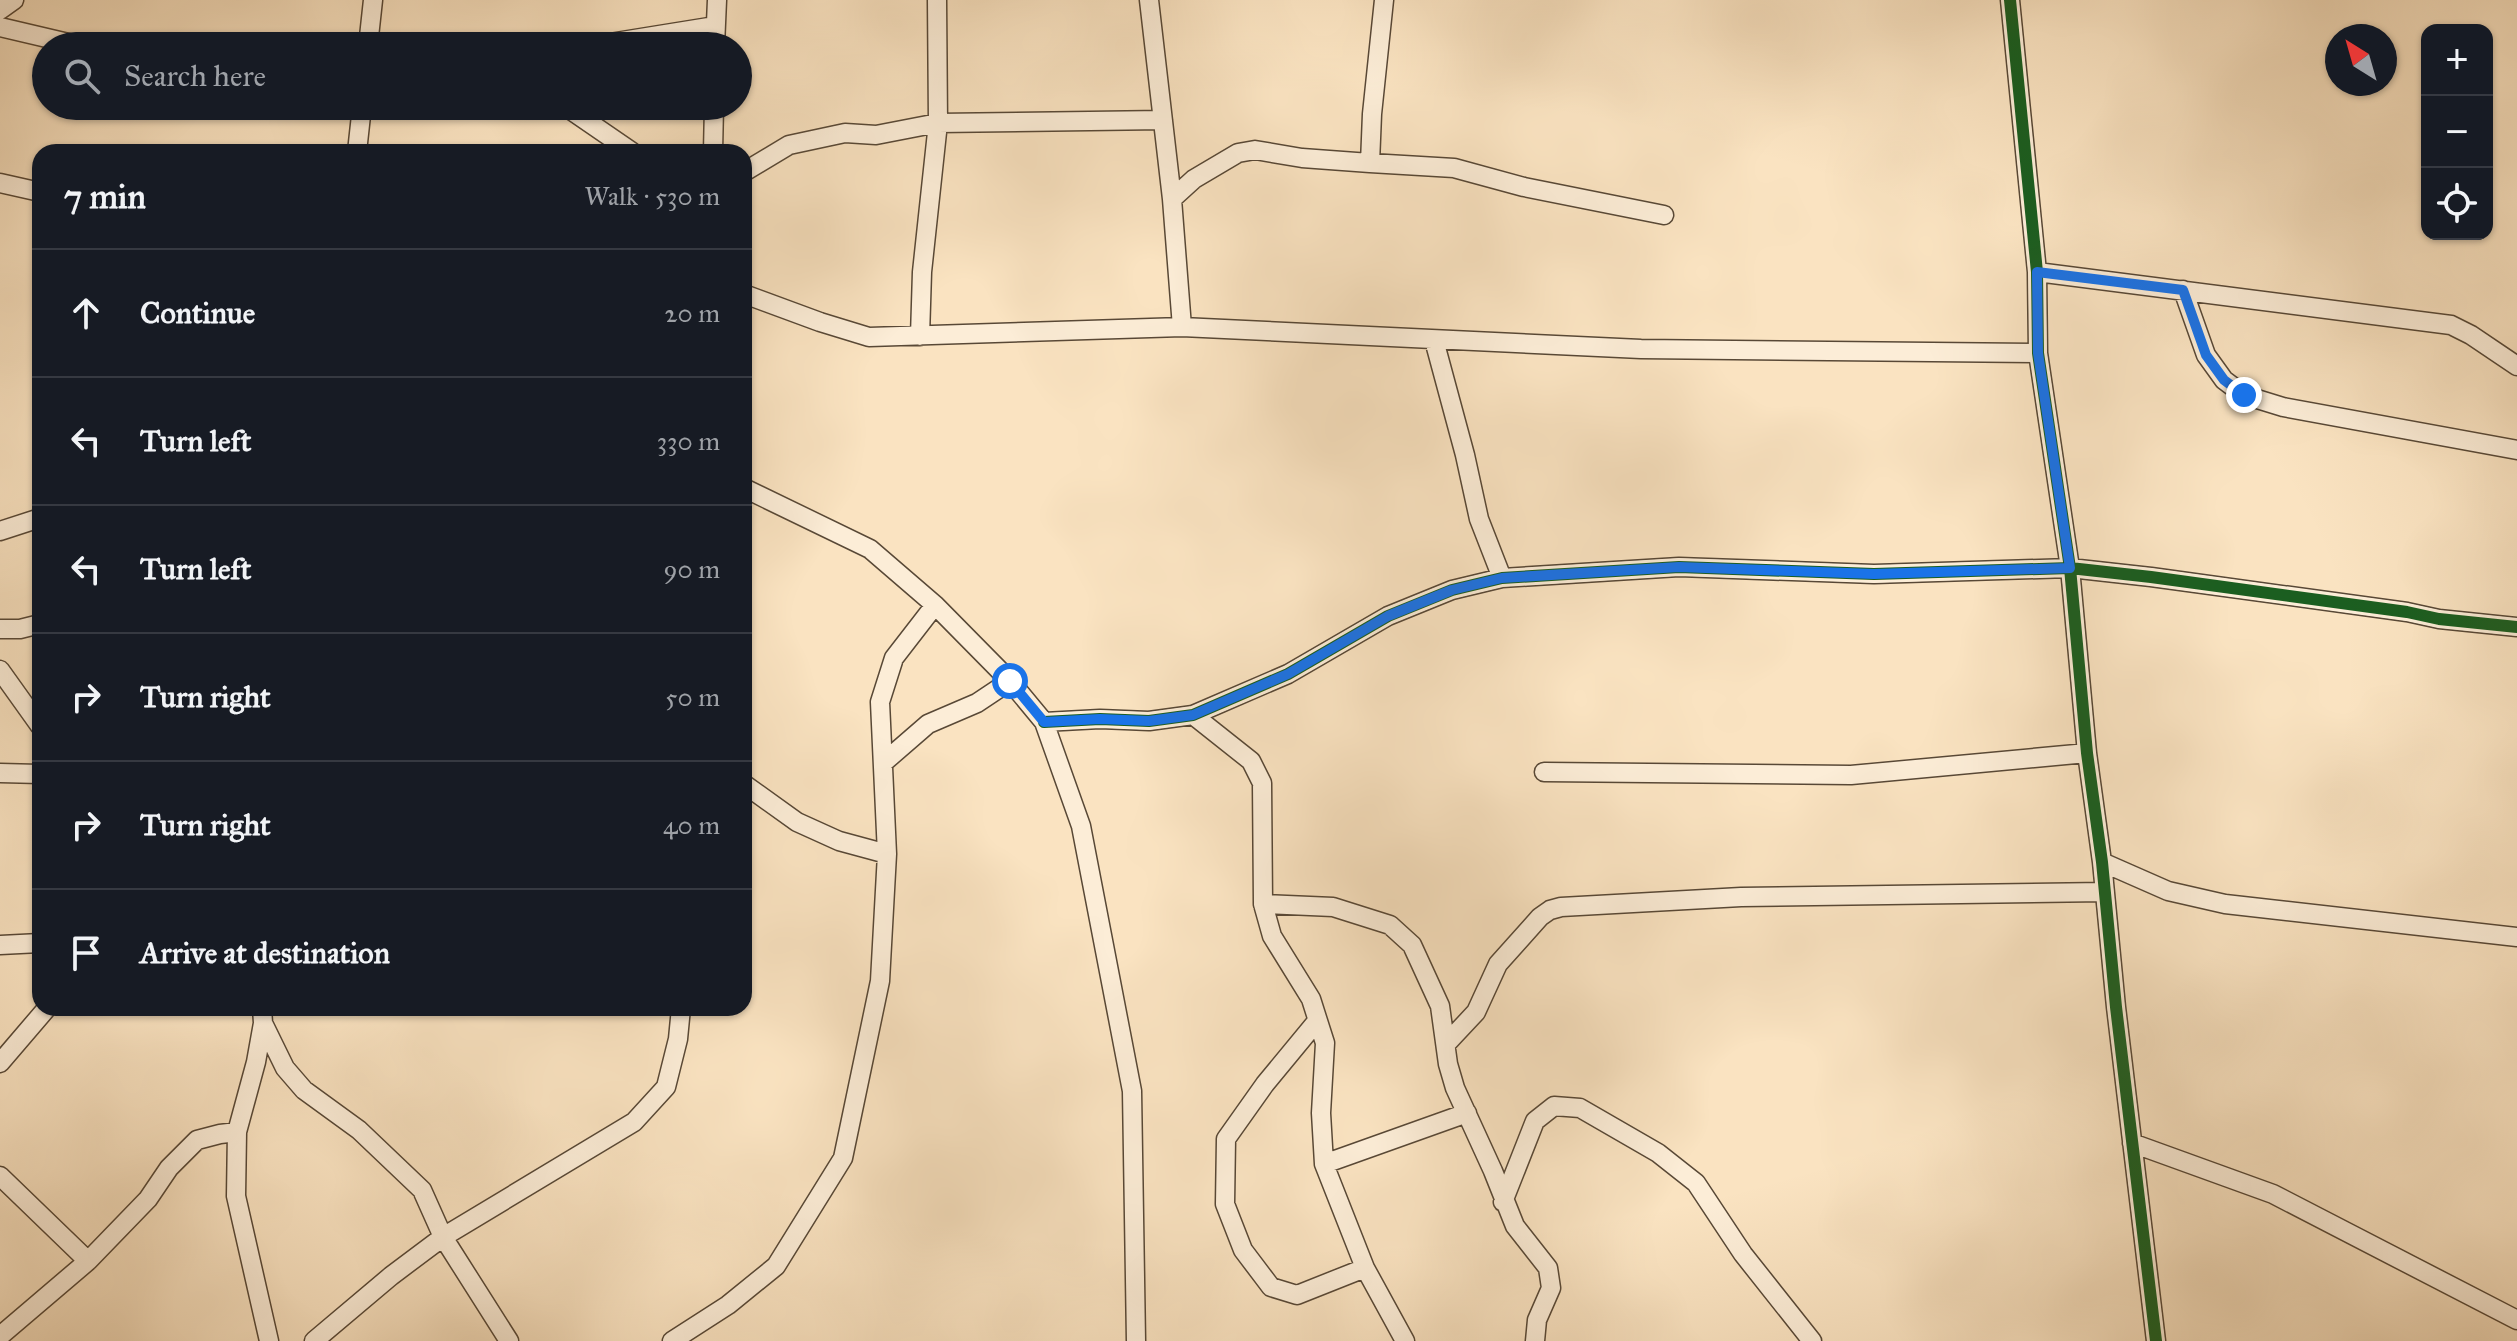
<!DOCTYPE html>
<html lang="en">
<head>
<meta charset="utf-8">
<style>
	:root { --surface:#171b24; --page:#20242c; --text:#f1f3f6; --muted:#9ea1a6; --line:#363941 }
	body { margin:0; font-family:"IM FELL Great Primer",serif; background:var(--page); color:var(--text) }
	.controls { position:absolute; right:24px; top:24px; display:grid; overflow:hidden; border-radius:16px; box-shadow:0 2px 6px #0004 }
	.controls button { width:72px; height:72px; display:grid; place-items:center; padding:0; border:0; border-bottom:2px solid var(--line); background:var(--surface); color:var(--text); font:40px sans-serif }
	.compass { position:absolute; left:2325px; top:24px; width:72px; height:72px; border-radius:50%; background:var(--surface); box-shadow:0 2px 6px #0004; rotate:323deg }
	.stop { position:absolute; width:24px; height:24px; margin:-18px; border:6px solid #1a73e8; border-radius:50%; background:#fff }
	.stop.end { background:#1a73e8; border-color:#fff; box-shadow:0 2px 8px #0008 }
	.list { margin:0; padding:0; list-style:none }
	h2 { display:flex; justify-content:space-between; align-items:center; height:104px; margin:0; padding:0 32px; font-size:34px }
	h2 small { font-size:26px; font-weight:400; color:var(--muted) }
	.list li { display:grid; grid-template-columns:52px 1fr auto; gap:24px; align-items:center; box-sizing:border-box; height:128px; padding:0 32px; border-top:2px solid var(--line) }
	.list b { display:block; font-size:30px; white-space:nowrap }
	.list em { font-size:26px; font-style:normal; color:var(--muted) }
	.icon { flex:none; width:44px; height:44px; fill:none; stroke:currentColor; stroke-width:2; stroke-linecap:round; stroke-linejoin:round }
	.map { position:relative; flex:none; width:2517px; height:1341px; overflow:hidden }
	.search { position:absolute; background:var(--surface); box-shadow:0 2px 6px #0004; left:32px; top:32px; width:720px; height:88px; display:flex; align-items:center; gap:20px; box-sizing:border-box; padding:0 28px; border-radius:44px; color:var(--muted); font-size:30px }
	.panel { position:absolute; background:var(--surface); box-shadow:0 2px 6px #0004; left:32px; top:144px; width:720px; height:872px; border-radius:24px }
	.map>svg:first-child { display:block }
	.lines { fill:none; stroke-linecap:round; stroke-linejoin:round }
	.minor-casing { stroke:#584836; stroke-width:21 }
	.minor { stroke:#fcedd7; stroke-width:18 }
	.cycleway-casing { stroke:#fcedd7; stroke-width:17 }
	.cycleway { stroke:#1b5e20; stroke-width:12 }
	.route { stroke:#1a73e8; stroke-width:10 }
</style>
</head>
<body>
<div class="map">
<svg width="2517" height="1341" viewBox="0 0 2517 1341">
	<rect width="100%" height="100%" fill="#fae3c1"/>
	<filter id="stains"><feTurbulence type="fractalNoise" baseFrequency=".0025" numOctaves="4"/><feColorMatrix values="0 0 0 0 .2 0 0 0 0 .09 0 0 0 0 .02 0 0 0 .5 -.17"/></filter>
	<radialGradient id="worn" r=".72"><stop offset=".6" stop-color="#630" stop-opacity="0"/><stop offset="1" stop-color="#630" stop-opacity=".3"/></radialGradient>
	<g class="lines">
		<defs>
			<path id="minor" d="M1149,0L1172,199L1182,327
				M2010,0L2037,272L2038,353L2070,568L2087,753L2102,862L2116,1007L2156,1341
				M0,10L14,0
				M0,27L81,46
				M368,46L373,0
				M591,46L715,26
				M715,46L717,0
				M565,106L632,152
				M357,152L362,106
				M713,152L714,106
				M1370,163L1454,168L1524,187L1664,215
				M744,172L789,145L845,133L876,135L938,123L1163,120
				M0,183L40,192
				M1172,199L1194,179L1238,153L1255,150L1302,158L1370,163L1372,114L1384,0
				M2037,272L2451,325L2471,335L2517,366
				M2183,290L2206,355L2224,380L2244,395L2283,407L2517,450
				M744,294L820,322L869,337L1182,327L1641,349L2038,353
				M920,336L922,272L938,123L937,0
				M1434,340L1465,455L1479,519L1502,578
				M744,488L870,549L935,605L1010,681L1044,722L1081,826L1132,1091L1136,1341
				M0,531L40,518
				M0,629H20L40,624
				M0,670L40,726
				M1193,715L1251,761L1262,783L1263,904L1272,936L1311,999L1325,1043L1321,1113L1324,1164L1365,1268L1405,1341
				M1044,722L1100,719L1149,721L1193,715L1288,674L1388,616L1452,590L1502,578L1679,567L1874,574L2070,568L2151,577L2407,612L2439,619L2517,627
				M883,763L928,724L977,703L1010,681
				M1544,772L1851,775L2087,753
				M0,773L40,774
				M744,784L797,822L839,841L887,854
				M2102,862L2168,891L2225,904L2517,937
				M1263,904L1333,907L1390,925L1412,945L1440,1006L1448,1064L1455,1088L1493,1171L1515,1226L1548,1268L1551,1288L1537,1320L1535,1341
				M0,945L40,943
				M262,1008L263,1023L256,1062L237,1132L236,1196L269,1341
				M1317,1021L1265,1084L1226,1139L1225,1204L1243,1250L1271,1287L1297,1295L1365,1268
				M263,1023L285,1068L304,1090L359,1130L422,1190L443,1237L509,1341
				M1446,1044L1476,1012L1498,964L1540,917L1550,910L1561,907L1741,897L2104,892
				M0,1063L47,1008
				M2132,1143L2273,1194L2517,1320
				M1324,1164L1467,1113
				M0,1176L88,1261
				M1503,1202L1535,1121L1554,1106L1580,1108L1658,1153L1696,1183L1743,1254L1812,1341
				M0,1336L88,1261L148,1199L169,1168L197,1140L220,1134L237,1132
				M314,1341L391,1276L443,1237L634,1122L666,1087L678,1039L681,1008
				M672,1341L728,1305L776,1266L843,1158L880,981L887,854L880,702L894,658L935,605"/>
		</defs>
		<use href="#minor" class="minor-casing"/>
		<use href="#minor" class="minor"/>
		<defs>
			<path id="cycleway" d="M2010,0L2037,272L2038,353L2070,568L2087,753L2102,862L2116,1007L2156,1341
				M1044,722L1100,719L1149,721L1193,715L1288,674L1388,616L1452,590L1502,578L1679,567L1874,574L2070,568L2151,577L2407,612L2439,619L2517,627"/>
		</defs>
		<use href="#cycleway" class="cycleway-casing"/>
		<use href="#cycleway" class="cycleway"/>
	</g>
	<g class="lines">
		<path class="route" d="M1010,681L1044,722L1100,719L1149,721L1193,715L1288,674L1388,616L1452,590L1502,578L1679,567L1874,574L2070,568L2038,353L2037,272L2183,290L2206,355L2224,380L2244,395"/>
	</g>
	<rect width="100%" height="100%" filter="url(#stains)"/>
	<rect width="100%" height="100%" fill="url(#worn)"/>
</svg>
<div class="controls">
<button>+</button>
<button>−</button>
<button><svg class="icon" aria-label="locate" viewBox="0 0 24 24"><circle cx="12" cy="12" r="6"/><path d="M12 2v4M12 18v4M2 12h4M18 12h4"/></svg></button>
</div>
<svg class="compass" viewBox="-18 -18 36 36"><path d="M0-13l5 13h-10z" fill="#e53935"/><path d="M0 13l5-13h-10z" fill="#9ea1a6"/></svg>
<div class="stop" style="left:1010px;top:681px"></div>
<div class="stop end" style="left:2244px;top:395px"></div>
<div class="search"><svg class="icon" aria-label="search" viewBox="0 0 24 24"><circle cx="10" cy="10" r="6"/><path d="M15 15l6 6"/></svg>Search here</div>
<section class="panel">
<h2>7 min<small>Walk · 530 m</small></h2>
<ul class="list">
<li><svg class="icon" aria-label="ahead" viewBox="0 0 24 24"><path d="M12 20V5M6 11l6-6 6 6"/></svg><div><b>Continue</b></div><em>20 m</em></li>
<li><svg class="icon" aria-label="left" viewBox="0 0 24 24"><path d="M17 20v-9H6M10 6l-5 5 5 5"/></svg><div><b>Turn left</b></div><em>330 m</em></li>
<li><svg class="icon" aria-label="left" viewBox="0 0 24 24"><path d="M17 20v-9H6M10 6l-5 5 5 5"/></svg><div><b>Turn left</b></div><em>90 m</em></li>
<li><svg class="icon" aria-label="right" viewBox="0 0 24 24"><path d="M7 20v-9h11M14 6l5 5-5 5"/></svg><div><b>Turn right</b></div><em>50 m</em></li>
<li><svg class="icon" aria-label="right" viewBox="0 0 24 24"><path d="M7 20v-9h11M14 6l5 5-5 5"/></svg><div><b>Turn right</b></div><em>40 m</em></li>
<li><svg class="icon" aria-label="arrive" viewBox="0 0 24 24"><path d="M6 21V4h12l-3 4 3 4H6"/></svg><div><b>Arrive at destination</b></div></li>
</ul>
</section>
</div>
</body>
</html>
